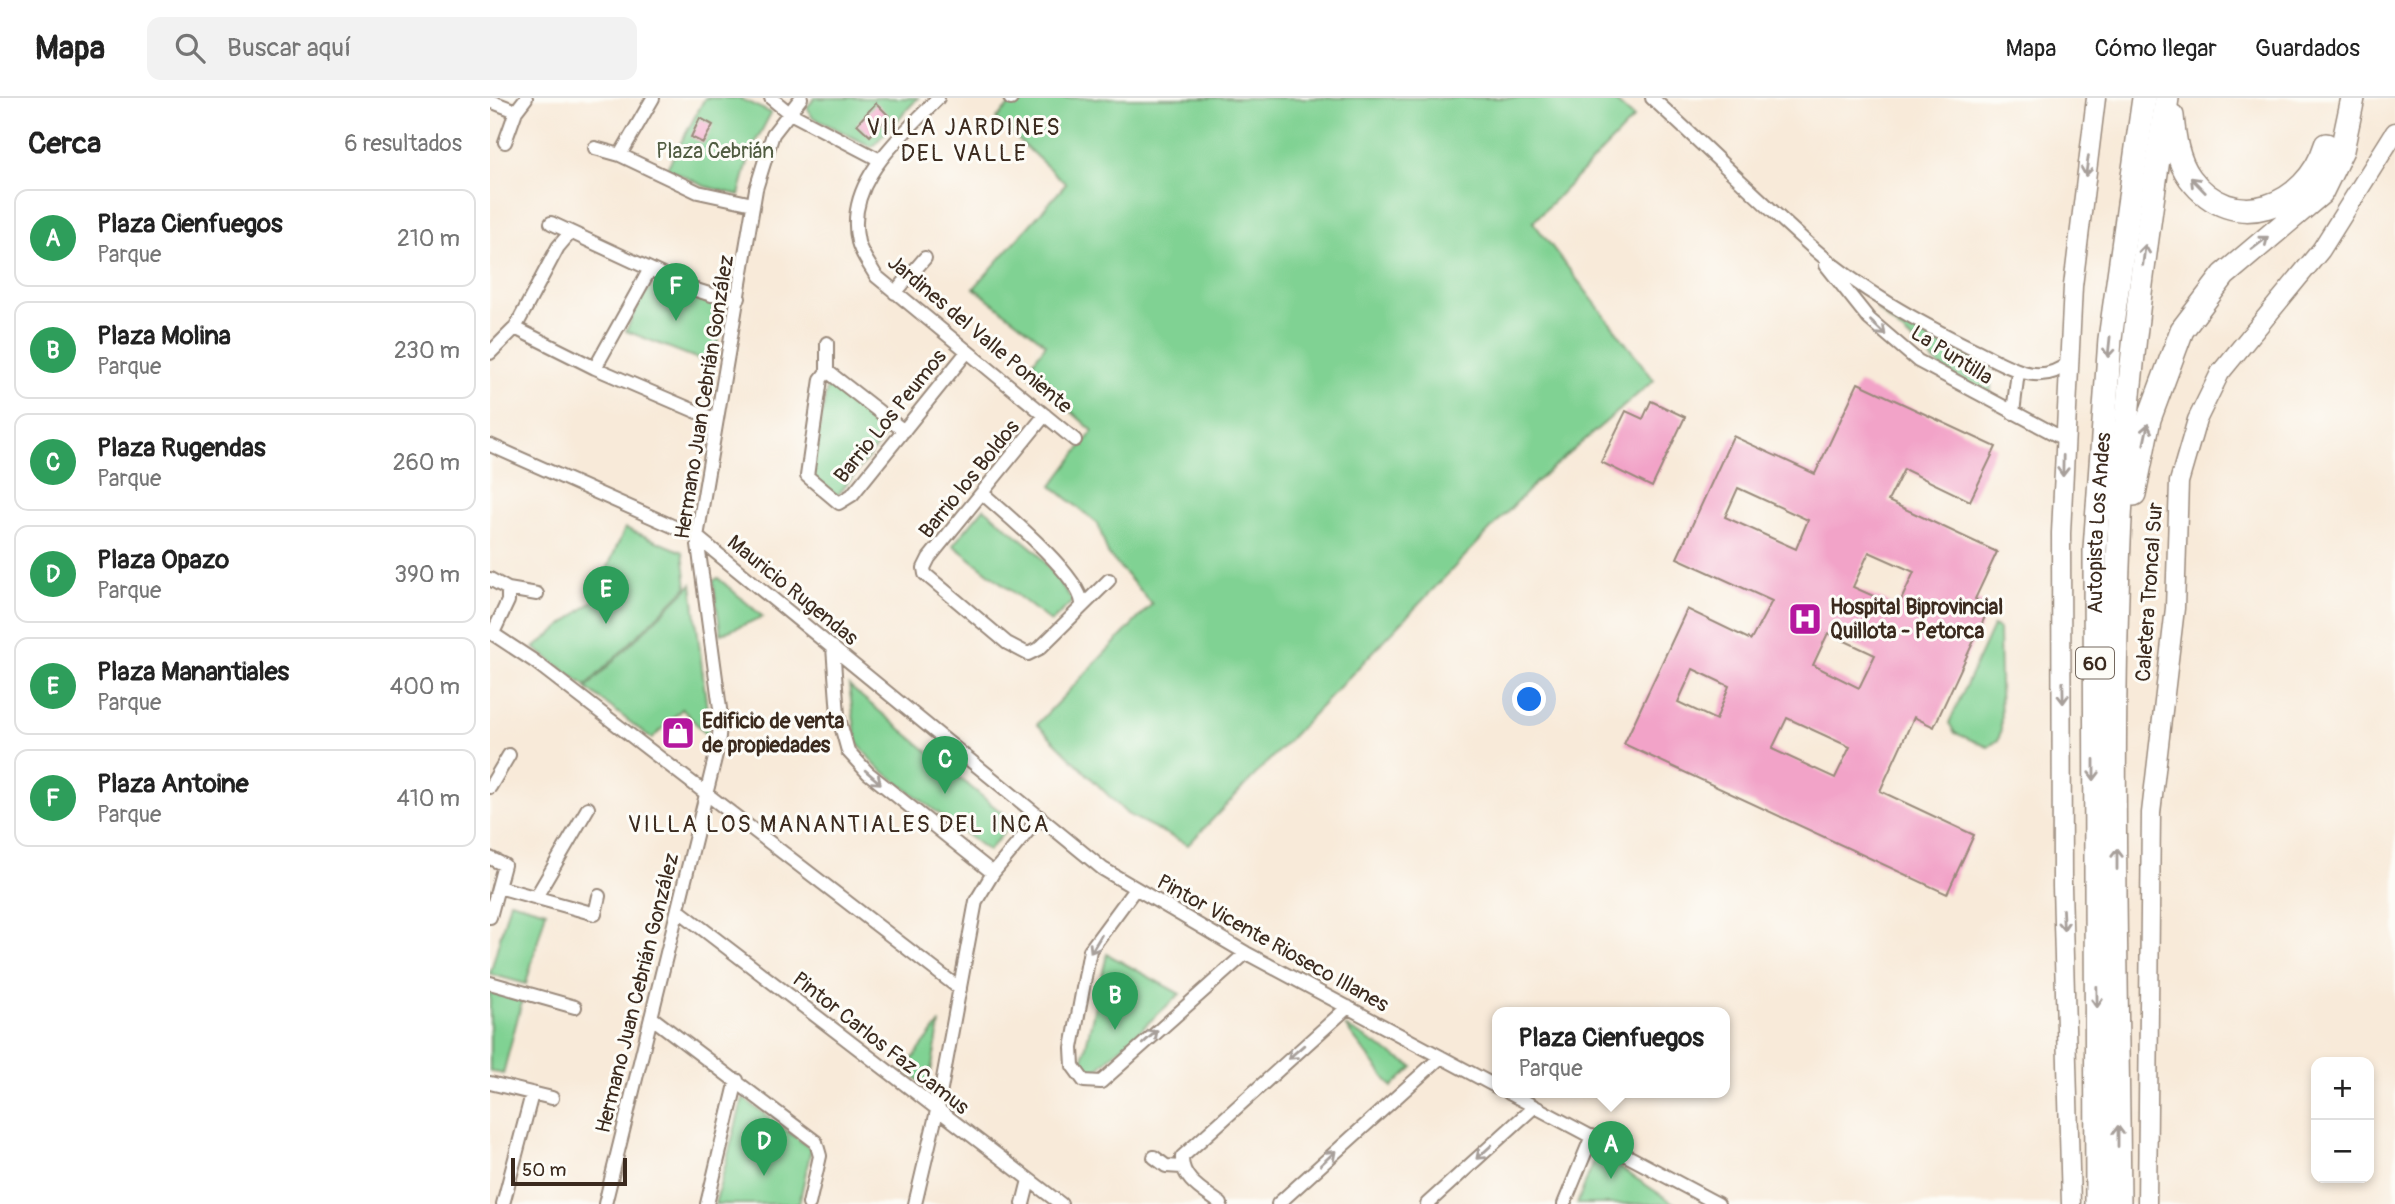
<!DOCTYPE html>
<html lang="es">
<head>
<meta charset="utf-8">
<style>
	:root { --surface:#fff; --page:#f2f2f2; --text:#222; --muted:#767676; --line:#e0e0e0; --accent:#db2777 }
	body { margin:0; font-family:Pangolin,sans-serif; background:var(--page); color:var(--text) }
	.controls { position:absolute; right:21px; bottom:21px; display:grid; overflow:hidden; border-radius:14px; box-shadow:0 4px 10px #0003 }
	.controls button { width:63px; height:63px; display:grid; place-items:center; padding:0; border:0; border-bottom:2px solid var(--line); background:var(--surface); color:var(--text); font:35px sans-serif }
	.scale { position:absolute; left:21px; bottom:18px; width:116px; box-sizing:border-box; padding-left:7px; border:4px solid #3b2a1e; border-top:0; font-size:19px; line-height:24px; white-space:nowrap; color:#3b2a1e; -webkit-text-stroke:5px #fdfcf7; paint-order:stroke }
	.you { position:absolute; left:1040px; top:602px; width:24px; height:24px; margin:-18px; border:5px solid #fff; border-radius:50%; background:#1a73e8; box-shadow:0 0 0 10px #1a73e833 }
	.badge { display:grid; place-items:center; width:46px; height:46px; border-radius:50%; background:var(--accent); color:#fff; font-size:23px; font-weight:700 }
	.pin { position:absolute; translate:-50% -58px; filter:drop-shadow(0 2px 4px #0008) }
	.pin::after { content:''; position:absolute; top:37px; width:24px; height:21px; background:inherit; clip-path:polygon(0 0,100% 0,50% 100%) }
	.popup { position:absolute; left:1002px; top:909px; width:238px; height:91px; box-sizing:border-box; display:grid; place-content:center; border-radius:14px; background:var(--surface); filter:drop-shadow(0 2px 5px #0005); font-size:23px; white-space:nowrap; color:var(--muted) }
	.popup b { font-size:26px; color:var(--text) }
	.popup::after { content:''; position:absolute; left:50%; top:100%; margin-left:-14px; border:14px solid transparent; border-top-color:var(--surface) }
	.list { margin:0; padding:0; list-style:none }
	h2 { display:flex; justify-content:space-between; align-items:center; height:91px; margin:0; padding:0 28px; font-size:30px }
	h2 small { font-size:23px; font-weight:400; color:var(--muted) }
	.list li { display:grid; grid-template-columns:46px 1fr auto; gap:21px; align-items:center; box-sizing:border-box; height:98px; margin:0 14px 14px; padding:0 14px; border:2px solid var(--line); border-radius:14px }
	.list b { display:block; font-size:26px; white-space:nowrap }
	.list p { margin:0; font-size:23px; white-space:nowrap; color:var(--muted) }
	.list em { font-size:23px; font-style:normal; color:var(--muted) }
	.icon { flex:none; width:38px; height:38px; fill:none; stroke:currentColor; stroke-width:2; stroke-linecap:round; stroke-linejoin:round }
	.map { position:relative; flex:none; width:1905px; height:1106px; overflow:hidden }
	header { display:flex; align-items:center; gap:42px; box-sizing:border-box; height:98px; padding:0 35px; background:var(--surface); border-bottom:2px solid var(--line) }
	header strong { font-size:33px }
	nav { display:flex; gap:38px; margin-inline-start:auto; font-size:24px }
	.search { width:490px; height:63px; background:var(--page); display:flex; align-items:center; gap:18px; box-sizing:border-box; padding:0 24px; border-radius:14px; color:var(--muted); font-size:26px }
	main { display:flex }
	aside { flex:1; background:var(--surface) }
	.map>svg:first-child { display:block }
	.green { fill:#80d293; stroke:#5e7e58; stroke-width:2 }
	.building { fill:#f2a3c8; fill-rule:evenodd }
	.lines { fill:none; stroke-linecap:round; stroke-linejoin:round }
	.street-casing { stroke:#9a8a7c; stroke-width:16 }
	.secondary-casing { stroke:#9a8a7c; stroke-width:21 }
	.highway-casing { stroke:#9a8a7c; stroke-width:26 }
	.street { stroke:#fff; stroke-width:12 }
	.secondary { stroke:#fff; stroke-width:18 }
	.highway { stroke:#fff; stroke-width:23 }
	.oneway { stroke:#a79f9a }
	.labels { text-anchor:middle; stroke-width:6; stroke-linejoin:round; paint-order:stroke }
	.shield { fill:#fdfcf7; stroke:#75695f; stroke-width:2 }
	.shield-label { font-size:19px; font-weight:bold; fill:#3b2a1e }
	.park-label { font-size:21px; fill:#505c41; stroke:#fdfcf7 }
	.street-label { font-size:21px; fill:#3b2a1e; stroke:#fdfcf7 }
	.poi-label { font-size:21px; font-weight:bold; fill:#3b2a1e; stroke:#fdfcf7; text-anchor:start }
	.neighbourhood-label { font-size:23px; letter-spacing:2px; fill:#3b2a1e; stroke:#fdfcf7 }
</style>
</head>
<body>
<header>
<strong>Mapa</strong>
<div class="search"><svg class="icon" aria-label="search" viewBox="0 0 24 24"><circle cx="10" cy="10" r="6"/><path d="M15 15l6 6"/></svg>Buscar aquí</div>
<nav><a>Mapa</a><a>Cómo llegar</a><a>Guardados</a></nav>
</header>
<main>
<aside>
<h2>Cerca<small>6 resultados</small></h2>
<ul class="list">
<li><span class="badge" style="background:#2e9e5b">A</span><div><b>Plaza Cienfuegos</b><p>Parque</p></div><em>210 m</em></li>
<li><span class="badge" style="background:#2e9e5b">B</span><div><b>Plaza Molina</b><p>Parque</p></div><em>230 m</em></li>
<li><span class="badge" style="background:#2e9e5b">C</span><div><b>Plaza Rugendas</b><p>Parque</p></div><em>260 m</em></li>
<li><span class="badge" style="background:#2e9e5b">D</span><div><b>Plaza Opazo</b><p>Parque</p></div><em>390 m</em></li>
<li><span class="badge" style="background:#2e9e5b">E</span><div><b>Plaza Manantiales</b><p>Parque</p></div><em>400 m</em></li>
<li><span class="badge" style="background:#2e9e5b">F</span><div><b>Plaza Antoine</b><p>Parque</p></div><em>410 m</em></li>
</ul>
</aside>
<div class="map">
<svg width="1905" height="1106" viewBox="0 0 1905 1106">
	<rect width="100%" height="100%" fill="#fdfcf7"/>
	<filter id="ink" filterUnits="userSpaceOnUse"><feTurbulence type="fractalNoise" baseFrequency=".0143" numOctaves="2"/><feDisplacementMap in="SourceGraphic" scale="14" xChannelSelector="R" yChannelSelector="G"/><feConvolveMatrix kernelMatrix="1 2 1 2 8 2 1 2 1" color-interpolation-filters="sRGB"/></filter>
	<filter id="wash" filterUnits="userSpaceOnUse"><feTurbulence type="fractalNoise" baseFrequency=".00686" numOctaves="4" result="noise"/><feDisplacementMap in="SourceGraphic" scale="28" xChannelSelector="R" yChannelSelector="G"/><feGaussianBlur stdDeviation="1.57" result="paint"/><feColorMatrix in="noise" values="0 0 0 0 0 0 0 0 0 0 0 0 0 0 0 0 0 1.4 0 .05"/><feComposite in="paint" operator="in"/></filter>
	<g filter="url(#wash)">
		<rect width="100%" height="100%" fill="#f8ead9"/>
		<path class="green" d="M215,0H249L281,15L261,53L249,97L214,88L177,70Z
			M325,0H428L382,49L322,19L317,9Z
			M526,0H1122L1144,20L1043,124L1164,282L1046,384L698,747L637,716L547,626L662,506L618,456L608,426L562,388L603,333L536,273L556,246L484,190L576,86L506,21Z
			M167,184C172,184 231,210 233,213L224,267L136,233L153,197Z
			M1387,211L1449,246L1501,268V299L1454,272Z
			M338,283L399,334L347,398L321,377Z
			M494,410L547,454L583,503L561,524L463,447Z
			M135,430L193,454L197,489L96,588L44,550L103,503Z
			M228,480L273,519L231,536L223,483Z
			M202,486L219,629L216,636L192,611L162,641L96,590Z
			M1503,528L1509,531L1511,633L1508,642L1498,649L1465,635L1459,625Z
			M359,588L523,724L498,753L385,667L367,644Z
			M20,803L56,813L36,886L0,876Z
			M617,856L690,896L601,977L591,969Z
			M0,895L32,903L13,976L0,973Z
			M450,925L438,989L414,972Z
			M855,928L923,969L902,989Z
			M253,1000L321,1051L309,1106H225Z
			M1107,1055L1185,1106H1087Z"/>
		<g id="blocks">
			<path class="building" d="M386,5L399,18L380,38L367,26Z
				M210,20L223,27L213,45L201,39Z
				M1368,285L1506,349L1480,403L1414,371L1398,403L1507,454L1485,501L1500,508L1444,629L1424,619L1390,693L1484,737L1457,796L1134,646L1197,511L1261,542L1282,503L1187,460L1243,338L1325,376ZM1248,390L1318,422L1306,451L1235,419ZM1379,454L1424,474L1408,509L1363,489ZM1338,535L1385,557L1369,590L1323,567ZM1203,571L1239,588L1226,622L1188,604ZM1297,620L1360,649L1345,680L1282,651Z
				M1161,303L1195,319L1162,389L1111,364L1136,313L1153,321Z"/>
		</g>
	</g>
	<g filter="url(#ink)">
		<use href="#blocks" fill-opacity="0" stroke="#9a8a7c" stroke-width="2"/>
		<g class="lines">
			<defs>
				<path id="street" d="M281,0L298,14L390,62
					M448,0C411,40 354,83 368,144C371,156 380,167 386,178L585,342
					M520,0L521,1
					M1162,0C1216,49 1268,101 1323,150C1370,192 1428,224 1485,252C1515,266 1548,291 1578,265
					M0,3L26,13
					M15,44L26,13L36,0
					M105,50L130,57L208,94L263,106
					M130,57L163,0
					M61,125L203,191L222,197L249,200
					M1336,167L1379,221L1428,263L1574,341
					M405,195L435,160
					M25,230L105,270L226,322
					M337,245V273L331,281L317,378L349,405L362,397L477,254
					M0,255L25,230L68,149L80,135
					M105,270L160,171
					M337,273L414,333
					M1523,315L1528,273
					M555,317L439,460L434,470L435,476L517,545L538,556L550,550L619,482
					M0,347L207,439L613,771L756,855L1007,989
					M492,395C516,416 588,476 592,505
					M0,481L18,491L47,496
					M0,534L44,563L470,891
					M3,535L18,503V491
					M343,549L348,617L358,653L378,675L503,775
					M0,689L19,657
					M0,760L14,767L0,819
					M8,789L105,816L109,798
					M645,791L600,852L582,950L583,968L594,983L611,984L756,855
					M46,799L98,710
					M188,812L571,1106
					M0,885L85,909
					M161,919L326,1044L330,1058L319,1106
					M0,985L62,1000
					M1019,995L1228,1106
					M664,1059L676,1068L692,1069
					M13,1106L42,996
					M115,1106L228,648L231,618L207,439L266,91L283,36L311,0
					M217,1106L247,982
					M425,1106L447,1013L486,803L503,775L548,721
					M533,1106L539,1082
					M731,1106C714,1093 691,1082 692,1059L858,909
					M788,1106L951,959
					M937,1106L1044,1009
					M1074,1106L1102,1038"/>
				<path id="secondary" d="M1581,1106L1572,789L1571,435L1583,188L1606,0
					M1657,1106L1661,715L1685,510L1689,384L1707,322L1730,275L1831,152L1905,34"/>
				<g id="highway">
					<path d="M1682,18C1684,40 1687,62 1700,80C1743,138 1817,109 1836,47"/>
					<path d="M1644,396L1659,321L1692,232L1734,177L1831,95L1852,52L1863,0"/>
					<path id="s1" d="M1607,1106L1605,451L1620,241L1654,0"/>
					<path d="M1629,1106C1627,878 1619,649 1630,421C1637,279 1656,140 1677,0"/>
				</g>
			</defs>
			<use href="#street" class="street-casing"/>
			<use href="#secondary" class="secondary-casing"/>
			<use href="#highway" class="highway-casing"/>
			<use href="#street" class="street"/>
			<use href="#secondary" class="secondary"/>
			<use href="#highway" class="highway"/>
		</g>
		<defs><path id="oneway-shaft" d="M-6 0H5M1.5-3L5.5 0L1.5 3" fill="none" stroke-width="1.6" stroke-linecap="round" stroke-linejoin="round" transform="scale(1.75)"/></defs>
		<g class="oneway">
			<use href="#oneway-shaft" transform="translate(1597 68) rotate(98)"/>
			<use href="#oneway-shaft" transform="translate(1708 87) rotate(-134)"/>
			<use href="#oneway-shaft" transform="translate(1770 145) rotate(-38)"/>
			<use href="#oneway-shaft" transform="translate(1654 157) rotate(-83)"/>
			<use href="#oneway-shaft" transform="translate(1388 230) rotate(44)"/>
			<use href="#oneway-shaft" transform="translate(1619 249) rotate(96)"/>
			<use href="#oneway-shaft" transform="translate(1656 336) rotate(-78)"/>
			<use href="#oneway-shaft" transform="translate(1573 368) rotate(91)"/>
			<use href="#oneway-shaft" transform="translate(1573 595) rotate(89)"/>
			<use href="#oneway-shaft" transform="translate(1604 672) rotate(90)"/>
			<use href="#oneway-shaft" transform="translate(383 679) rotate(41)"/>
			<use href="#oneway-shaft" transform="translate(1627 761) rotate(-90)"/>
			<use href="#oneway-shaft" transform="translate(1573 822) rotate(87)"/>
			<use href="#oneway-shaft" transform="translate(606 846) rotate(121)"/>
			<use href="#oneway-shaft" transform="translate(1607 899) rotate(89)"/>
			<use href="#oneway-shaft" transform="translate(660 939) rotate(-42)"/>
			<use href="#oneway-shaft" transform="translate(806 954) rotate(139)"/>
			<use href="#oneway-shaft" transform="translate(1628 1038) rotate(-90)"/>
			<use href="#oneway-shaft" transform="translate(994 1054) rotate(138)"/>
			<use href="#oneway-shaft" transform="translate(838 1060) rotate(-43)"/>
		</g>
	</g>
	<defs>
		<symbol id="hospital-square" viewBox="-11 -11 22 22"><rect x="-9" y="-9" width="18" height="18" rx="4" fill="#b5179e" stroke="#fdfcf7"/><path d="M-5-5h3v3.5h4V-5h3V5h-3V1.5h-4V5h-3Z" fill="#fff"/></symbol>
		<symbol id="shop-square" viewBox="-11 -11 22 22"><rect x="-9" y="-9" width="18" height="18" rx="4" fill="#b5179e" stroke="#fdfcf7"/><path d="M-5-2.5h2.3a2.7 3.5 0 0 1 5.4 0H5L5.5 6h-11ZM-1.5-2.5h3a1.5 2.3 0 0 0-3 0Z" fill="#fff"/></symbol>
	</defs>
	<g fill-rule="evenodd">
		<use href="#hospital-square" x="1296" y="502" width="38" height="38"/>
		<use href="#shop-square" x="169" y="616" width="38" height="38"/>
	</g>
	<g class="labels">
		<rect class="shield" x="1586" y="549.5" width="38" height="31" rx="5"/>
		<g class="shield-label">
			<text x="1605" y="572">60</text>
		</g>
		<g class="park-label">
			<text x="225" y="60">Plaza Cebrián</text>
		</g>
		<g class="street-label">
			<text transform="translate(490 236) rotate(40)" y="7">Jardines del Valle Poniente</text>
			<text transform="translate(1462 257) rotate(32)" y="7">La Puntilla</text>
			<text transform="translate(214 299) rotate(-81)" y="7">Hermano Juan Cebrián González</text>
			<text transform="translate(400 318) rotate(-51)" y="7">Barrio Los Peumos</text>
			<text transform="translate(479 381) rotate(-51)" y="7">Barrio los Boldos</text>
			<text dy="7" stroke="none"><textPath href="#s1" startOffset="681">Autopista Los Andes</textPath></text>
			<text transform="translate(303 492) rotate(39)" y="7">Mauricio Rugendas</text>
			<text transform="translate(1659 494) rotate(-86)" y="7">Caletera Troncal Sur</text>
			<text transform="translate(783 845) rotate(29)" y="7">Pintor Vicente Rioseco Illanes</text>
			<text transform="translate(147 895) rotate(-76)" y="7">Hermano Juan Cebrián González</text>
			<text transform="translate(391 945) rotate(38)" y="7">Pintor Carlos Faz Camus</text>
		</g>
		<g class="poi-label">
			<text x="1340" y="516">Hospital Biprovincial<tspan x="1340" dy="24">Quillota - Petorca</tspan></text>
			<text x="212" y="630">Edificio de venta<tspan x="212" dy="24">de propiedades</tspan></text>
		</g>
		<g class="neighbourhood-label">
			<text x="474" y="37">VILLA JARDINES<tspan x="474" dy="26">DEL VALLE</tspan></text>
			<text x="349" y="734">VILLA LOS MANANTIALES DEL INCA</text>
		</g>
	</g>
</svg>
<div class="controls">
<button>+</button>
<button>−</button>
</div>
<div class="scale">50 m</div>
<div class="you"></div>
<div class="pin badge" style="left:1121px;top:1081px;background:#2e9e5b">A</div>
<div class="popup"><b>Plaza Cienfuegos</b>Parque</div>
<div class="pin badge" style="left:625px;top:932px;background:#2e9e5b">B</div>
<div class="pin badge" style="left:455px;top:696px;background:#2e9e5b">C</div>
<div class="pin badge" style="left:274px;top:1078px;background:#2e9e5b">D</div>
<div class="pin badge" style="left:116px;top:526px;background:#2e9e5b">E</div>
<div class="pin badge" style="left:186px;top:223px;background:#2e9e5b">F</div>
</div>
</main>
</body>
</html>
